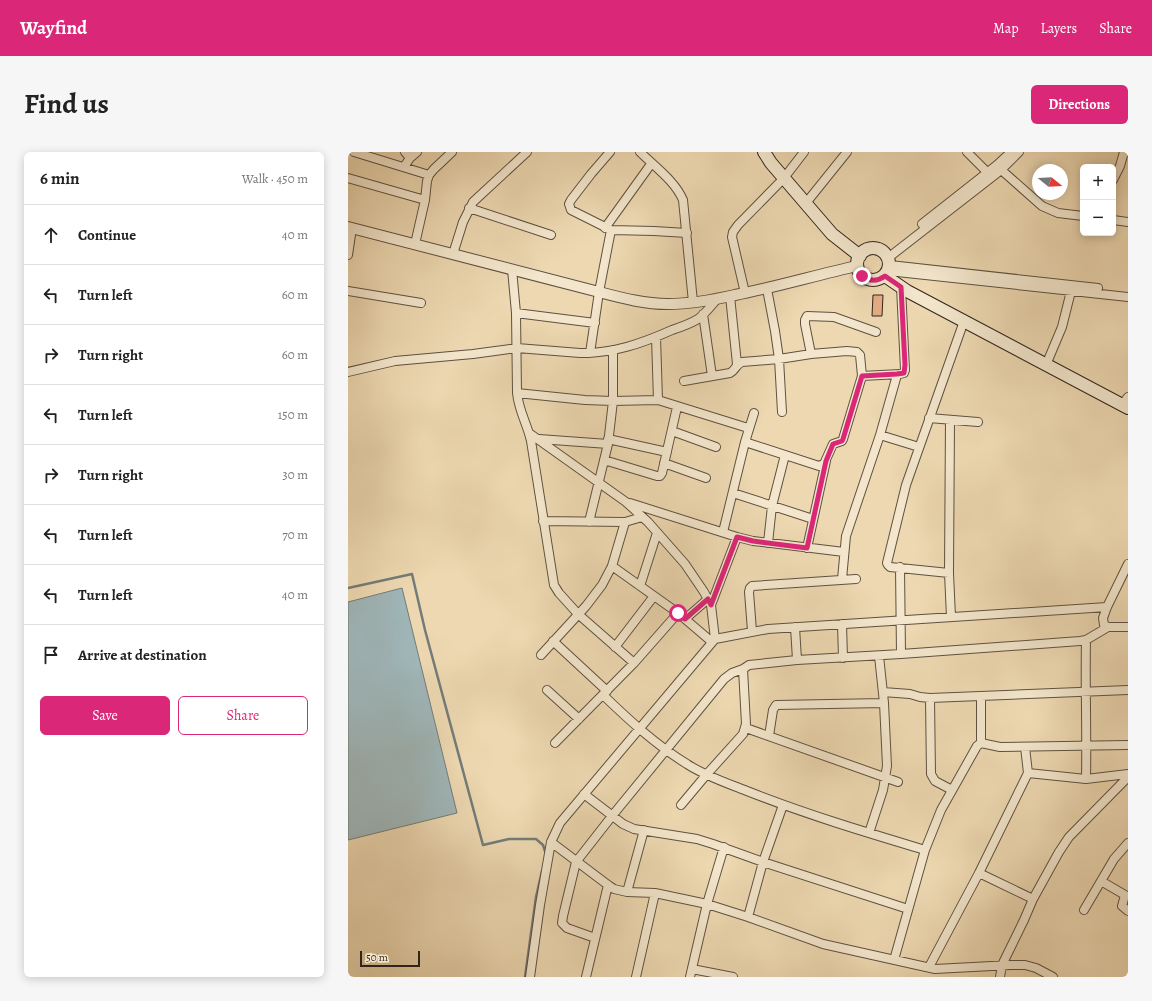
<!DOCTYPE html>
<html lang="en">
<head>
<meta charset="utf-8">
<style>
	:root { --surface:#fff; --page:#f6f6f6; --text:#222; --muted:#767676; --line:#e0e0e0; --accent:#db2777 }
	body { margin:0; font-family:Alegreya,serif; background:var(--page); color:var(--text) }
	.controls { position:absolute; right:12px; top:12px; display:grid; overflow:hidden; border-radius:6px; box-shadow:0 2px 10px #0003 }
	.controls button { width:36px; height:36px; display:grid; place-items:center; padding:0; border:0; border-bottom:1px solid var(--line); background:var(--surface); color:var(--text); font:20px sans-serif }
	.compass { position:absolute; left:684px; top:12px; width:36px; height:36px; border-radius:50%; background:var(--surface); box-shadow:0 2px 10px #0003; rotate:108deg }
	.scale { position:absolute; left:12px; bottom:10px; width:60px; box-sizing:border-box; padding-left:4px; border:2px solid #30241b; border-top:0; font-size:11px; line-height:14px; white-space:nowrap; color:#30241b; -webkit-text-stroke:3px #f3e6cc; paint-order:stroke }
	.stop { position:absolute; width:12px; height:12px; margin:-9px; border:3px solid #db2777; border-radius:50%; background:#fff }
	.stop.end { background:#db2777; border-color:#fff; box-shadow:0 1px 4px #0008 }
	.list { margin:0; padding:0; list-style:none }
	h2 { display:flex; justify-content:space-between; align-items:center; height:52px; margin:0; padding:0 16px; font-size:17px }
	h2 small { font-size:13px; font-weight:400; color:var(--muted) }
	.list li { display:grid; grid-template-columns:26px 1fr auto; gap:12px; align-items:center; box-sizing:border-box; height:60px; padding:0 16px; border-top:1px solid var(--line) }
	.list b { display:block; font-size:15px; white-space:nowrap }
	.list em { font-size:13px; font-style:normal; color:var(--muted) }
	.actions { display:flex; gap:8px; padding:12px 16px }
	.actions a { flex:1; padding:9px 0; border:1px solid var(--accent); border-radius:6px; text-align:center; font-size:14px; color:var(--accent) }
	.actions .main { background:var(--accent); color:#fff }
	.icon { flex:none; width:22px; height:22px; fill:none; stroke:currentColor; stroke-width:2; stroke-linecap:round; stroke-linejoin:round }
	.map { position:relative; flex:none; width:780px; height:825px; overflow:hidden; border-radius:6px }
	header { display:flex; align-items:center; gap:24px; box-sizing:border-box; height:56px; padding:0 20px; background:var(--accent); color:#fff }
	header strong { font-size:19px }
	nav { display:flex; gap:22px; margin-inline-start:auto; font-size:14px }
	.intro { display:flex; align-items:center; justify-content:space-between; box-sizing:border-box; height:96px; padding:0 24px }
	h1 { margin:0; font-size:28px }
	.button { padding:10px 18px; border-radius:6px; background:var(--accent); color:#fff; font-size:14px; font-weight:700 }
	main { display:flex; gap:24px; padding:0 24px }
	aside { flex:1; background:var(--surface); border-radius:6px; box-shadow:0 2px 10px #0003 }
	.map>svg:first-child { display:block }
	.water { fill:#9fb6b8; stroke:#737c79 }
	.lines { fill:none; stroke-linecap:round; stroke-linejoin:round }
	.stream { stroke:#737c79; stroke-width:2.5 }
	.building { fill:#e6ac86; stroke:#30241b }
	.minor-casing { stroke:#5f5140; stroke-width:10 }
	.tertiary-casing { stroke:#5f5140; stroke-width:12 }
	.secondary-casing { stroke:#30241b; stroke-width:14 }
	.minor { stroke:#f3e6cc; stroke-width:8 }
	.tertiary { stroke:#f3e6cc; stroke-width:10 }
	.secondary { stroke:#f3e6cc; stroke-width:12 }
	.route { stroke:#db2777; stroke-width:5 }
</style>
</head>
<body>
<header>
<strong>Wayfind</strong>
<nav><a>Map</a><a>Layers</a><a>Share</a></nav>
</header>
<div class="intro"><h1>Find us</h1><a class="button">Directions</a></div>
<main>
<aside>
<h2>6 min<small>Walk · 450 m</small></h2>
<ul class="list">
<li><svg class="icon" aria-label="ahead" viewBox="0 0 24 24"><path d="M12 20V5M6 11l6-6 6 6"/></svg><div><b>Continue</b></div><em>40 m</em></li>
<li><svg class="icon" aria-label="left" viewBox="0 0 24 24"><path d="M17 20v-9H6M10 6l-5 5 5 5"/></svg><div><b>Turn left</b></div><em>60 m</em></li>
<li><svg class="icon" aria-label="right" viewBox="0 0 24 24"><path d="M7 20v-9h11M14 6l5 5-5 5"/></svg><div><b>Turn right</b></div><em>60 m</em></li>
<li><svg class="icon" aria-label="left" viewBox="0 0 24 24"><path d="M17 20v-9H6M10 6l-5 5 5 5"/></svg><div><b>Turn left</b></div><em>150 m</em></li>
<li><svg class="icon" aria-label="right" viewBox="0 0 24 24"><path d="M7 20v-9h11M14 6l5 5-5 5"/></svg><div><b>Turn right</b></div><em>30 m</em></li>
<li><svg class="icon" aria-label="left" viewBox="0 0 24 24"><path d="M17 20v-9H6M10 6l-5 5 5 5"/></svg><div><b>Turn left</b></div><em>70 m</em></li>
<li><svg class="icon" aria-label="left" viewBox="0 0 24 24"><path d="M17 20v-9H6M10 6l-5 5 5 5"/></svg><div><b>Turn left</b></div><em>40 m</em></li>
<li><svg class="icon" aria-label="arrive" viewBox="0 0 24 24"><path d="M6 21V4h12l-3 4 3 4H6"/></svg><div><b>Arrive at destination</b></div></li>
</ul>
<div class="actions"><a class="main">Save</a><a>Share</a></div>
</aside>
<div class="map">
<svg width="780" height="825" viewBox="0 0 780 825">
	<rect width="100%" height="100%" fill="#edd8b1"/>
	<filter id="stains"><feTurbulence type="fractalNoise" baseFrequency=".005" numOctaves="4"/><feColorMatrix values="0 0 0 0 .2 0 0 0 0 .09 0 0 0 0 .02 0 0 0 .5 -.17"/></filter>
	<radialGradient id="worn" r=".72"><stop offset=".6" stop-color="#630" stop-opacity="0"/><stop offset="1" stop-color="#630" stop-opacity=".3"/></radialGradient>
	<path class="water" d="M54,436L109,661L0,688V450Z"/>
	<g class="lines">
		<path class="stream" d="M0,436L64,422L77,478L135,693L161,687H188L195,693L198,702
			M177,825L188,745L194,719"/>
	</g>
	<path class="building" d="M525,143H535L534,164H524Z"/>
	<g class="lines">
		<defs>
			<path id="minor" d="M6,0L81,23
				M57,0L62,6
				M262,0L243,22L223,48L221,52L223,58L263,78L306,79L339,81
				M292,0C307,15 327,29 335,48L345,150
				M619,0L642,23
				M56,15L62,6L69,0
				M650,15L694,54L710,61L735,64
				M0,26L77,48
				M765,28L772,14L776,0
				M458,51L499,0
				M121,56L203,83
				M765,68L780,70
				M574,72L649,13L663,0
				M257,76L303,12
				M67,92L77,48L79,29L81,23L86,17L104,0
				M105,102L115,70L125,50L179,0
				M0,103L4,76
				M540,106L653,18L671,0
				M542,113L750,136
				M164,117L168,161L169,241C171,260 179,271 183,289L206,433L211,441L230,462L286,511
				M540,119L780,145
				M419,137L427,179L431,207L434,260
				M0,139L73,151
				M397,141L384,85L385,80L390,73L436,26L456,0
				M382,144L389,212
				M168,161L247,171
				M355,162L364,224
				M308,185L310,248
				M242,201L251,140L263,78
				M463,202L457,172V168L459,164L486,165L528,180
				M698,213L714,175L723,139
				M0,220L47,209L125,202L169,196L232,201C264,202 295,191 324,178C333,175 342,172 350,167C357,162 363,154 369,147
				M514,224L552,222L556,221L557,218L553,135
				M336,229L382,221C388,218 387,213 394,210L431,207L463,202L499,199L509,200L512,203L514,224L495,287L494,289L485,292L476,312L471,314L397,290
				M169,241L237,248L265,249L310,248L400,276
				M774,253L780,245
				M581,266L630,270
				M602,268L601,421L603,465
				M324,279L368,295
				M181,281L278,350L300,370L337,412L356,440L363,453L367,487
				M532,283L571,295
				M191,287L260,292
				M260,287L319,300
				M256,308L309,324H312L314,321L329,255
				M316,311L358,326
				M385,341L465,367
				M282,351L389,385L405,389L496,400
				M195,369L277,370
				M241,370L260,292L265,249V198
				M375,380L397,290L406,261
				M420,391L424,354L437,303
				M459,396L478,309
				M780,412L759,455L755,466L756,473L760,475H780
				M264,414L330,461L364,490
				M552,415L553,502
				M601,421L542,415L540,413L539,411L558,333L616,169
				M494,427L498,384L532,283L549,223
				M292,434L309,381
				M363,453L389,385
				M337,467L360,447
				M494,472L495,506
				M447,475L449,508
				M404,479L401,440L402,436L404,434L508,427
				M205,489L259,539
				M267,495L306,444
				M193,503L238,454L254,433L264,414L277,370L294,365
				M199,538L231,567
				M535,540L562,542L572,545L582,546L780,538
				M255,543C281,568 308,593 339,612C357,624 379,631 399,639C457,662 517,680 577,698
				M582,546L583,622L587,629L604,638
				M398,576L550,630
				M421,584L425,558L428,553L536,551
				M207,591L286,511L330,461
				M633,591V544
				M680,621L738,627L780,622
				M738,627C739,580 737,534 738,488
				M236,642L275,672L286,677L349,687L365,692L415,710L560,757
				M333,653L359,622L395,582L398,572L395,517L401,513L449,508L553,502L732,489L738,488L760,475
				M521,681L535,638L539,614L536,551L531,504
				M203,690L260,733L266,737L279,740L307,741L359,752L400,765L475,792L587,817L663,813H677L688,816L705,825
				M631,721L685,747
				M753,729L777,743L774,754L780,759
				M279,740L296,678
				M736,758L766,707L780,691
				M400,765L415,710L435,653
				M247,786L219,776L214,771L215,764L228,710L264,664L376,527L384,521L395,517
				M546,808L577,698L593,658L629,594L633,591L652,595L780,593
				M581,815L631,721L680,621L677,595
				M344,817L385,825
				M182,825L192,753L203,690L212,671L367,487L420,477L759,455
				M238,825L260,733
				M288,825L307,741
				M342,825L359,752L376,695
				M652,825L654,813L676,768L685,747L711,700L721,685L780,625"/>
			<path id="tertiary" d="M0,75L251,140C274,146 296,152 320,152C343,152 365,148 387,143C428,135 468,123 509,114"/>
			<path id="secondary" d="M416,0L423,11L484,82L512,104
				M509 112a16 16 0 1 1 32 0a16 16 0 1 1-32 0Z
				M537,124L559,139L780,256"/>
		</defs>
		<use href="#minor" class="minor-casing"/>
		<use href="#tertiary" class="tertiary-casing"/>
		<use href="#secondary" class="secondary-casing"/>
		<use href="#minor" class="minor"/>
		<use href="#tertiary" class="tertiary"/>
		<use href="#secondary" class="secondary"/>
	</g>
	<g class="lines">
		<path class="route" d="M330,461L337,467L360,447L363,453L389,385L405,389L459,396L478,309L485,292L494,289L495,287L514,224L549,222L556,221L557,213L553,135L537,124C529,130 521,129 514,124"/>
	</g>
	<rect width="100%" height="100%" filter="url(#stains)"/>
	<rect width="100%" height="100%" fill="url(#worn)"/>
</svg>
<div class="controls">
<button>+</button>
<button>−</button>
</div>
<svg class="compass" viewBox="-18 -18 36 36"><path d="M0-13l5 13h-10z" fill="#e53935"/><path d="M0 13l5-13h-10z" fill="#767676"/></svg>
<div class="scale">50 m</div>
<div class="stop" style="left:330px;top:461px"></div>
<div class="stop end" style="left:514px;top:124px"></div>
</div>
</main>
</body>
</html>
